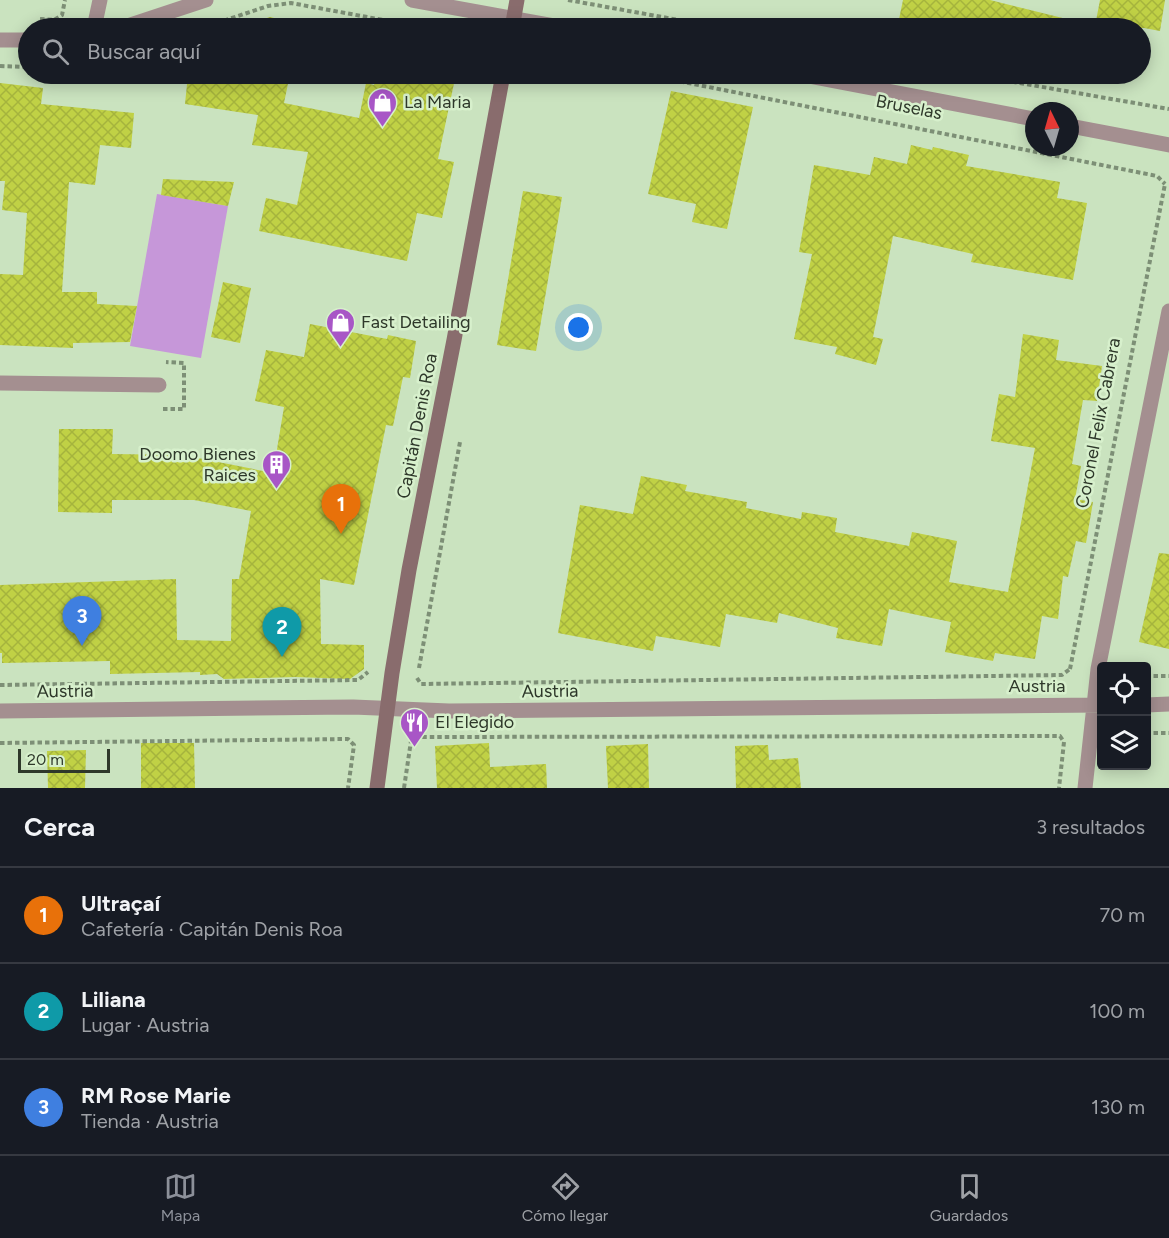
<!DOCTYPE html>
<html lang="es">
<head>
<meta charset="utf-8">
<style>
	:root { --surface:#171b24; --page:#242831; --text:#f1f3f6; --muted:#9ea1a6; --line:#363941; --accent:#8c9099 }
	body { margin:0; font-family:Figtree,sans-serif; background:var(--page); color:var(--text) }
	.controls { position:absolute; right:18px; bottom:18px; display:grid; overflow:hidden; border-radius:6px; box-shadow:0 3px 15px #0003 }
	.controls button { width:54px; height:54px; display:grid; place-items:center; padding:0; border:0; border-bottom:2px solid var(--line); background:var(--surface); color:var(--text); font:30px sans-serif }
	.compass { position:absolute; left:1025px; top:102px; width:54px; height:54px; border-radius:50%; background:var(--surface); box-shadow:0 3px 15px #0003; rotate:355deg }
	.scale { position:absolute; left:18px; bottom:15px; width:92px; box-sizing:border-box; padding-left:6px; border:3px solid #2e382a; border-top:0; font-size:16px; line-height:21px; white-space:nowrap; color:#2e382a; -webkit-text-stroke:4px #d7f0cc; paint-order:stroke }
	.you { position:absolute; left:579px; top:328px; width:21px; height:21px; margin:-15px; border:4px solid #fff; border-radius:50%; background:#1a73e8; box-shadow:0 0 0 9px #1a73e833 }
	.badge { display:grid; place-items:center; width:39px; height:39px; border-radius:50%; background:var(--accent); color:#fff; font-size:20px; font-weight:700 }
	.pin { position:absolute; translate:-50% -50px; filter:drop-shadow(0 2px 3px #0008) }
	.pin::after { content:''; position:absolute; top:32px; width:21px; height:18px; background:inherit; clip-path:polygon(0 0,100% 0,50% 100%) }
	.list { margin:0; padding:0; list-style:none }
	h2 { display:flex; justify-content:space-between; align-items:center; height:78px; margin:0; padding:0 24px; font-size:26px }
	h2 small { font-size:20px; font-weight:400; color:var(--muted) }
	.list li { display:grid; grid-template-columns:39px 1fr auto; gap:18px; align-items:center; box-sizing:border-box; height:96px; padding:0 24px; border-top:2px solid var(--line) }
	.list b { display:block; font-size:22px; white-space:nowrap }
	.list p { margin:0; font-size:20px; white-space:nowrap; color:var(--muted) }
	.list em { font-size:20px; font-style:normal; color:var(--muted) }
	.icon { flex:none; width:33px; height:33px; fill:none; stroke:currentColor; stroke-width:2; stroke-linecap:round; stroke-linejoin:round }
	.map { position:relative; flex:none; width:1169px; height:788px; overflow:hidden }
	.search { position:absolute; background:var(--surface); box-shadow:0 3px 15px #0003; left:18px; right:18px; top:18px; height:66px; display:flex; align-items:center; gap:15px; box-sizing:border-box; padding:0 21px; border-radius:33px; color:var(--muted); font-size:22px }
	.sheet { height:366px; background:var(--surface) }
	nav { display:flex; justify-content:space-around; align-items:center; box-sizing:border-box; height:84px; border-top:2px solid var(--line); background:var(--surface); font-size:16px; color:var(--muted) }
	nav a { display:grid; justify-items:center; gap:3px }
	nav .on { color:var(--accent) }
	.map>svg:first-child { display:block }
	.grass { fill:#c697d9 }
	.building { fill:url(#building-cross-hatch) }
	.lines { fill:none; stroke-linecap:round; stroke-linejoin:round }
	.path { stroke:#7d8f76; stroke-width:4; stroke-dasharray:4.5 3; stroke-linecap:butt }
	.street { stroke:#a48f90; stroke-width:15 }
	.secondary { stroke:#896c6d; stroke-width:15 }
	.labels { text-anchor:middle; stroke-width:5; stroke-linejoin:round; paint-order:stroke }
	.poi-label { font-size:18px; fill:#2e382a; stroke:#d7f0cc; text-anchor:start }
	.street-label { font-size:18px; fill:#2e382a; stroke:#d7f0cc }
</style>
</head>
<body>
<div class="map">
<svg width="1169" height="788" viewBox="0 0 1169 788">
	<defs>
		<pattern id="building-cross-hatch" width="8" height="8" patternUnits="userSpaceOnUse" patternTransform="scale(1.5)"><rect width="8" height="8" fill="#c0d145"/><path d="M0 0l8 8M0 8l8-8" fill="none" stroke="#a5b43d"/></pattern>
	</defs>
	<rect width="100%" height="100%" fill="#cae3bf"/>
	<path class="grass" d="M157,194L228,206L201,358L130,346Z"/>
	<path class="building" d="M903,0H990L1095,26L1100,0H1165L1160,31L1144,28H920L898,24Z
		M270,17L300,24V28H235Z
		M188,74H290L284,103L359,118L366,83L374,85L377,74H456L438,159L454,162L442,218L417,213L407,261L259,231L266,198L297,205L308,152L252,145L258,115L185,104Z
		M0,83L43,88L41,104L134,113L131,148L100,145L95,185L69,182L62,292H97V304L137,306L130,342L73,343V348L0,345V274L23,275L27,213L2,210L5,181H0Z
		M671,91L753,107L727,229L692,222L696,204L648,194Z
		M911,145L932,150L933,147L969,155L966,166L1060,182L1057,198L1087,203L1073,280L971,262L973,254L893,236L873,337L883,339L876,365L835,354L837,347L794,339L812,254L799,252L814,165L870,175L874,157L907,164Z
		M163,179L234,182L228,206L161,195Z
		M523,191L562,197L536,351L497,345Z
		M223,282L251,288L240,343L211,337Z
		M310,324L387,339L388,335L416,341L410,378L403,377L393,426L386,425L354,585L320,579L321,644L364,645V669L350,679L295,677L224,679L217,674L200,675V672L110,674V661L2,663V653H0V585L176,579L177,640L231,641L232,579H239L251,511L194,500H112V513L58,512L59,429H113L112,454L183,455L273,473L284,407L255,401L266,350L304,357Z
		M1023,334L1059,340L1056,360L1102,366L1097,401L1083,400L1072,464L1081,466L1075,499L1093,502L1086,543L1076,541L1068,577L1063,576L1058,619L1042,616L1035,659L995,653L993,661L945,652L951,622L889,609L882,646L836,638L838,628L779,613L777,623L726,614L720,647L656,636L653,651L558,633L580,505L633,514L641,476L687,485L685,491L747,502L746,508L801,519L802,512L837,518L835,532L909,546L912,532L957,541L949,582L1008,592L1035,448L991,441L999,394L1015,397Z
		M1159,553L1169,554V649L1139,642Z
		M141,743H194L195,788H141Z
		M489,743L490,767L546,764L547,788H437L435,746Z
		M648,744L649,788H608L606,746Z
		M768,745L769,760L798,758L801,788H736L735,746Z
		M86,750L85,788H48L47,751Z"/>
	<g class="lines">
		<path class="path" d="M568,0L723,28
			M40,19L54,20L62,15L65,0
			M217,23L268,6L291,3L405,24
			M0,66L28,67
			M643,74L1157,176L1165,184
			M968,74L1169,109
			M163,409H184V363L166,362
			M419,668L460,442
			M1070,669L1165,184
			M1146,676H1169
			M417,678L421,684L1062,675L1070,669
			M0,685L358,680L368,672
			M1146,733H1169
			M0,743L348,739L354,745L348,788
			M404,788L411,741L417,737L1060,736L1064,742L1059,788"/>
		<path class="street" d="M412,0L565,28
			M94,28L100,0
			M121,28L206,0
			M0,40H28
			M798,74L1034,119
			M1070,126L1169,145
			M0,383L159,385
			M1146,705L1169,704
			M0,711L353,707L449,711L1102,705
			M1085,788L1098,669L1169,311"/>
		<path class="secondary" d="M512,28L517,0
			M377,788L392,673L409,570L454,340L503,74"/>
	</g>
	<defs>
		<symbol id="shop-pin" viewBox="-11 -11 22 30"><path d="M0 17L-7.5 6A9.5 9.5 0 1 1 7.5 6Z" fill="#a856c6" stroke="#d7f0cc"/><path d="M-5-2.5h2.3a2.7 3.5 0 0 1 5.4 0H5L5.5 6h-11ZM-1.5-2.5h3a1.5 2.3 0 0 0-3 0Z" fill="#fff"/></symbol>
		<symbol id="building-pin" viewBox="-11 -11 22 30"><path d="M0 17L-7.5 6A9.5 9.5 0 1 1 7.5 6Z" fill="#a856c6" stroke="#d7f0cc"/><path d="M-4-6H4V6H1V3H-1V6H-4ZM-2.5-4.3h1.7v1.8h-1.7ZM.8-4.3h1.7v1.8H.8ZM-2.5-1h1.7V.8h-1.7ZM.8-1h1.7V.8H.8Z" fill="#fff"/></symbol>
		<symbol id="restaurant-pin" viewBox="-11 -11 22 30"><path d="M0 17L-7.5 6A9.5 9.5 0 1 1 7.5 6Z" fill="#a856c6" stroke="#d7f0cc"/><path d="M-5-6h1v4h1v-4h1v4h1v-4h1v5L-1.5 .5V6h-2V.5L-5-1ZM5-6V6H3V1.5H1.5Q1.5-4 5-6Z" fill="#fff"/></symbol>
	</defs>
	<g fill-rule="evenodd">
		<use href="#shop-pin" x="366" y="86" width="33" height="45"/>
		<use href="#shop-pin" x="324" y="306" width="33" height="45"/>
		<use href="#building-pin" x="260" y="448" width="33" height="45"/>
		<use href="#restaurant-pin" x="398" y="706" width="33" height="45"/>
	</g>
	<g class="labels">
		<g class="poi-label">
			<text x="404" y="108">La Maria</text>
			<text x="361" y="328">Fast Detailing</text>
			<text x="256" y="460" text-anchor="end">Doomo Bienes<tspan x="256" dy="21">Raices</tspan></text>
			<text x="435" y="728">El Elegido</text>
		</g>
		<g class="street-label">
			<text transform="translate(909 107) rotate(11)" y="6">Bruselas</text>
			<text transform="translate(1098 423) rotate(-79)" y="6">Coronel Felix Cabrera</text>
			<text transform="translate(417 426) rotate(-79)" y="6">Capitán Denis Roa</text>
			<text x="1037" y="692">Austria</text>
			<text transform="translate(65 691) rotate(-1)" y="6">Austria</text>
			<text transform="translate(550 691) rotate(-1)" y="6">Austria</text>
		</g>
	</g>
</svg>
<div class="controls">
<button><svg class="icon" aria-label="locate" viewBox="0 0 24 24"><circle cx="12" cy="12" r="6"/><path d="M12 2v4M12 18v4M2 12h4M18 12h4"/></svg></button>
<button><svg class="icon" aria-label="layers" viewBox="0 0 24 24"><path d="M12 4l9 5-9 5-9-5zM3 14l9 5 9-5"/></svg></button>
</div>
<svg class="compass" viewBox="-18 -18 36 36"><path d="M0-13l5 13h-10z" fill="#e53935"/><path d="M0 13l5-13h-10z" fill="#9ea1a6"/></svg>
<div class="scale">20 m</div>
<div class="you"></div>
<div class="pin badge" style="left:341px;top:534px;background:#e8710a">1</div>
<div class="pin badge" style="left:282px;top:657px;background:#0f9aa8">2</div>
<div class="pin badge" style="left:82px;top:646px;background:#3f7fe0">3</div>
<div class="search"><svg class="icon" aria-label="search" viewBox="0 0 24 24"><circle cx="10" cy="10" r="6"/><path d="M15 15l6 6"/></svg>Buscar aquí</div>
</div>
<section class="sheet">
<h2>Cerca<small>3 resultados</small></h2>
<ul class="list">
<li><span class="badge" style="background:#e8710a">1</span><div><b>Ultraçaí</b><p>Cafetería · Capitán Denis Roa</p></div><em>70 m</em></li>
<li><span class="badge" style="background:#0f9aa8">2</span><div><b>Liliana</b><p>Lugar · Austria</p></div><em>100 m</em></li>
<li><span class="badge" style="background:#3f7fe0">3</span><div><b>RM Rose Marie</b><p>Tienda · Austria</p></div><em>130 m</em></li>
</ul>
</section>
<nav>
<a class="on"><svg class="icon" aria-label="map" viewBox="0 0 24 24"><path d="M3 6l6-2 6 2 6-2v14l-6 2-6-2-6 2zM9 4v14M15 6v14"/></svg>Mapa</a>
<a><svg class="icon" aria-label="directions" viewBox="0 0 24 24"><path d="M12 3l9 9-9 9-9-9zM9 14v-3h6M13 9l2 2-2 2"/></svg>Cómo llegar</a>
<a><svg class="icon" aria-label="saved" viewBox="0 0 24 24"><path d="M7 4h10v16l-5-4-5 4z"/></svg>Guardados</a>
</nav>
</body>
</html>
